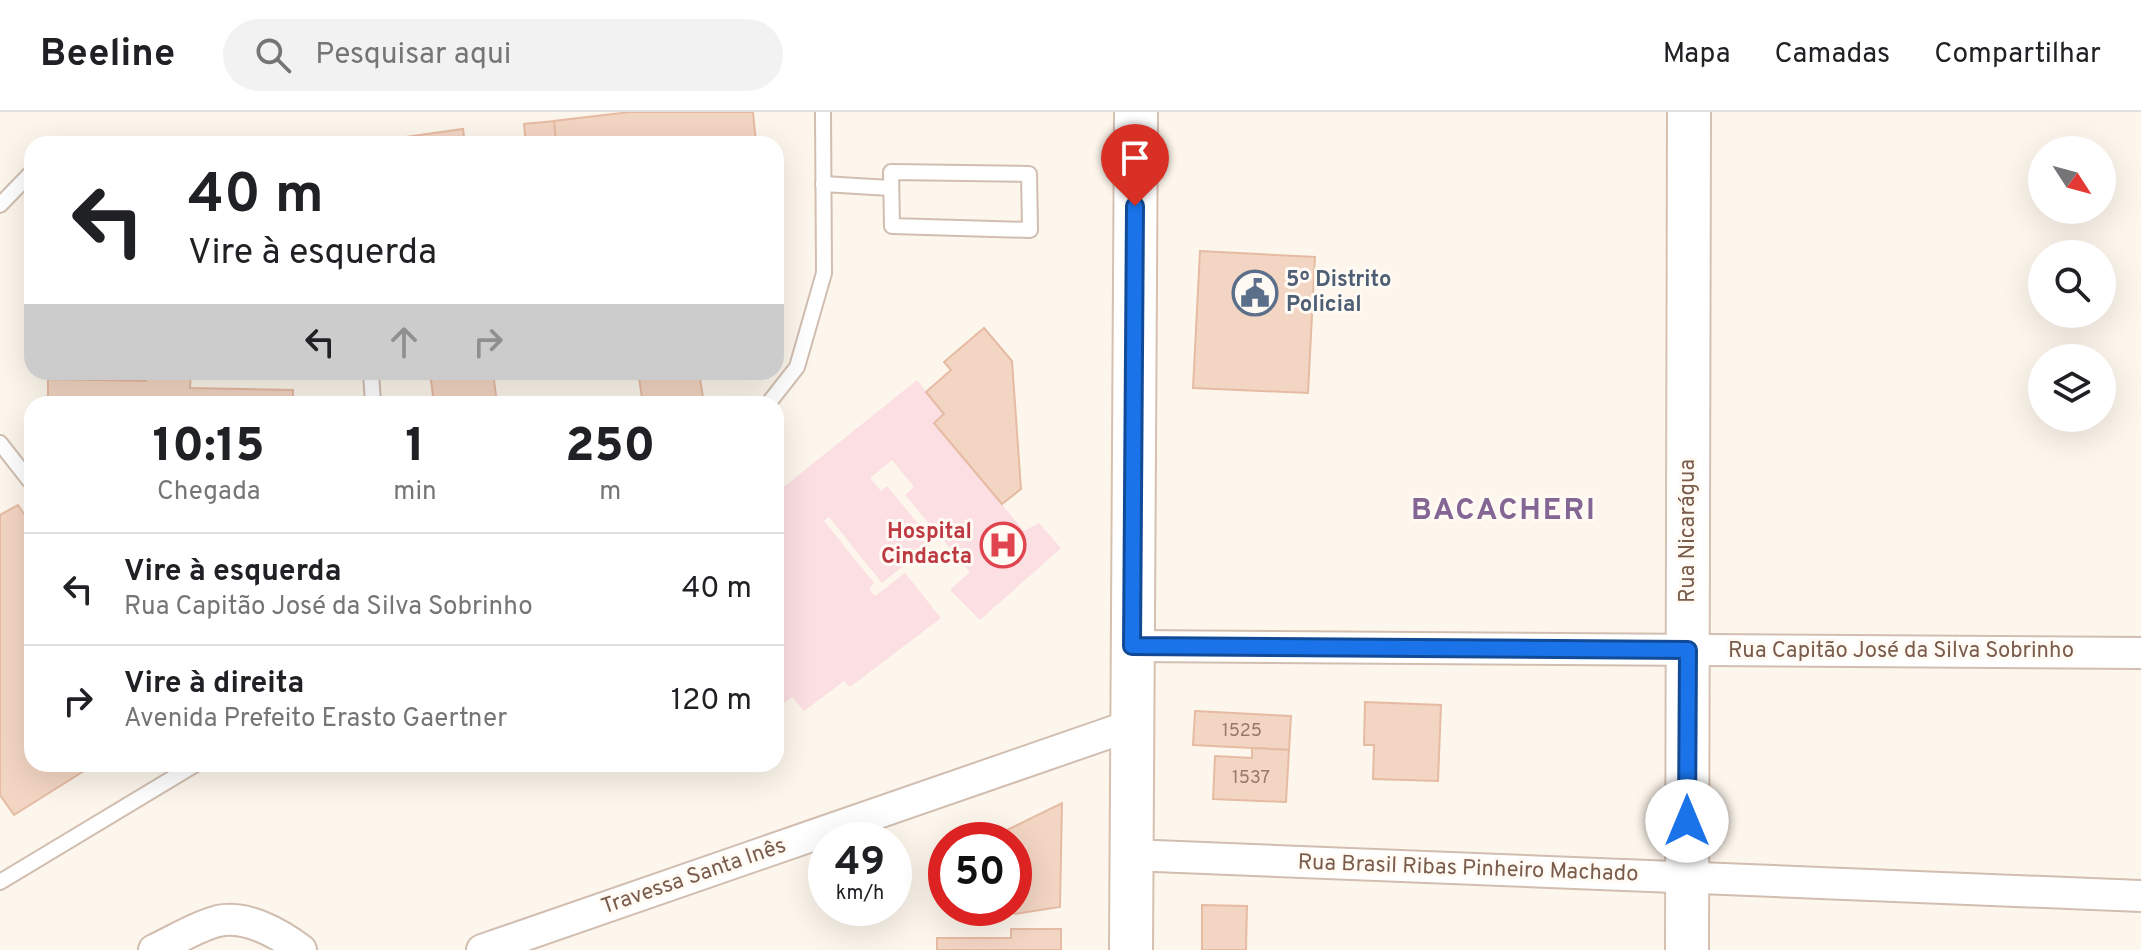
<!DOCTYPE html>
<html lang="pt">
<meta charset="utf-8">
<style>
body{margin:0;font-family:Overpass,sans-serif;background:#f2f2f2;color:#202124;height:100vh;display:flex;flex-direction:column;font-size:30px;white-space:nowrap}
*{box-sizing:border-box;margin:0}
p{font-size:26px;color:#757577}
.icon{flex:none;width:44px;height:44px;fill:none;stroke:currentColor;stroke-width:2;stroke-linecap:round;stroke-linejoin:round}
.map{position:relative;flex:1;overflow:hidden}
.drawer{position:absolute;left:24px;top:284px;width:760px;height:376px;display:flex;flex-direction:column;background:#fff;border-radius:24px;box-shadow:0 8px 32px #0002}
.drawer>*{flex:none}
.guide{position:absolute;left:24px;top:24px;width:760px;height:244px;border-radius:24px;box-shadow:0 8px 32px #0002;background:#fff;color:#202124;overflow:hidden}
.needle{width:52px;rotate:126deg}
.controls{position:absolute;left:2028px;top:24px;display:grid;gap:16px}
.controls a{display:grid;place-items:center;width:88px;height:88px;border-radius:50%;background:#fff;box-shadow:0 8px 32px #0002;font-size:40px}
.speed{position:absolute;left:808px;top:710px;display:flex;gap:16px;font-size:40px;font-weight:700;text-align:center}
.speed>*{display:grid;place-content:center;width:104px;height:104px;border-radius:50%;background:#fff;box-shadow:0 8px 32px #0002;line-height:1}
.speed small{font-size:20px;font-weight:400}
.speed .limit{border:12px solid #d22;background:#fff;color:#111}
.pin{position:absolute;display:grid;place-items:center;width:68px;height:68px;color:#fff;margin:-82px -34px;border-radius:50% 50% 50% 0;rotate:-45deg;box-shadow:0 0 8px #0007}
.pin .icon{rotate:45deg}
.me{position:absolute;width:88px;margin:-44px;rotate:0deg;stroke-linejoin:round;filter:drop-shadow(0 0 6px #0008)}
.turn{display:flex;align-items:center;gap:28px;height:168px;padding:0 32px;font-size:36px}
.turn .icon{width:104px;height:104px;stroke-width:2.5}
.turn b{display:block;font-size:56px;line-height:68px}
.lanes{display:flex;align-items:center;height:76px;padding:0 32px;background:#0003;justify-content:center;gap:40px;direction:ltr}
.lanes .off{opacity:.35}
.eta{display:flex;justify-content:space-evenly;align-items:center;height:136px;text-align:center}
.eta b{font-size:48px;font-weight:800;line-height:56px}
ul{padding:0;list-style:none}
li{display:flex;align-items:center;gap:24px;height:112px;padding:0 32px;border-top:2px solid #e0e0e0}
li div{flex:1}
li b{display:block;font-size:30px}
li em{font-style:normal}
header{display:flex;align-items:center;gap:48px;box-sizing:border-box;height:112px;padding:0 40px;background:#fff;border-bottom:2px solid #e0e0e0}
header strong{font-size:38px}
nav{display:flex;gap:44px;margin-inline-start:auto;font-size:28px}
.search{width:560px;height:72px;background:#f2f2f2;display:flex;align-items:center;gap:20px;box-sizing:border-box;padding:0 28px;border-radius:44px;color:#757577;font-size:30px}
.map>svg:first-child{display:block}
.medical{fill:#fbdfe3}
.building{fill:#f3d5c3;stroke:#e6bba3;stroke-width:2}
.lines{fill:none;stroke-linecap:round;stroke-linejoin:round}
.service-casing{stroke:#d1beb0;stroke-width:18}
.minor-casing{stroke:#d1beb0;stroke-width:34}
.secondary-casing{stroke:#d6c0b0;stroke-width:46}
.service{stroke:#fff;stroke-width:14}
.minor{stroke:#fff;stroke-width:30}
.secondary{stroke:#fff;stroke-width:42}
.route-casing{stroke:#114b97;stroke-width:20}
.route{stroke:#1a73e8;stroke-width:14}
.labels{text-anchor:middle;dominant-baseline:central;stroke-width:6;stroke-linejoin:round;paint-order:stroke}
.number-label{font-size:18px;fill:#987a6a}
.service-label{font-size:22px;font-weight:bold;fill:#4e5e75;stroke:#fffaf3;text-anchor:start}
.street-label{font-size:22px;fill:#7a5c4d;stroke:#fffaf3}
.health-label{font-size:22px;font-weight:bold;fill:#be3a42;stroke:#fffaf3;text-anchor:end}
.district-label{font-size:30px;font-weight:bold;letter-spacing:2px;fill:#846695;stroke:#fffaf3}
</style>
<header>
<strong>Beeline</strong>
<div class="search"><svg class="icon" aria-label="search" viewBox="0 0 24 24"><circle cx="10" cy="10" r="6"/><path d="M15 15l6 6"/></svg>Pesquisar aqui</div>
<nav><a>Mapa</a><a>Camadas</a><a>Compartilhar</a></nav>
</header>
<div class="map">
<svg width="2141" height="838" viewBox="0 0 2141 838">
<rect width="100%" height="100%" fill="#fdf6ec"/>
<!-- medical -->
<path class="medical" d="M917,268l27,34 -10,9 90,108 15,-8 22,25 -81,72 -30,-30 20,-18 -65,-77 9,-8 -22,-27 -22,18 11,13 6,-5 46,56 -51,41 -53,-66 -5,4 50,62 -5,6 6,7 30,-23 36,45 -91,69 -6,-6 -40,30 -12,-14 -16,13v-224l4,4z"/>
<!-- building -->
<g class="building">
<path d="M630,0h123l3,32h-200l-2,-23z"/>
<path d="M554,9l2,23h-30l-2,-20z"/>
<path d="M463,17l2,15h-66l-1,-6z"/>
<path d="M1200,139l115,6 -7,136 -115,-5z"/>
<path d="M984,216l28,33 9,128 -19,15 -68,-81 10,-9 -18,-22 25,-22 -7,-8z"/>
<path d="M146,260h45l-1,16 103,2v14h-245v-25l98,2z"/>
<path d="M430,260h63l4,32h-63z"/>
<path d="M638,260h61l5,32h-61z"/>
<path d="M18,393l14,21v238h63l-81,51 -14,-20v-280z"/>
<path d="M1365,590l76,3 -3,76 -65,-2 1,-34h-10z"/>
<path d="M1195,599l96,5 -2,34 -96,-5z"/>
<path d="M1252,636l37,2 -3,52 -73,-3 2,-43 37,2z"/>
<path d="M1062,691l-2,104 -45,7 -3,-6 2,-68h-27z"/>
<path d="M1202,793l45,1 -1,44h-44z"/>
<path d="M1011,817h50v21h-124v-12h74z"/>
</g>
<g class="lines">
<!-- service casing -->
<g class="service-casing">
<g id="service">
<path d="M891,60l138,2 1,56 -138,-4z"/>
<path d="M823,72l67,4"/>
<path d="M0,93l32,-33"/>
<path d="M371,260l2,32"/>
<path d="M768,292l29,-37 27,-94 -1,-161"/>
<path d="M0,331l29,37h3"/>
<path d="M0,770l196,-118"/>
</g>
</g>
<!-- minor casing -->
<g class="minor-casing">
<g id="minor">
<path d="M1132,534l1009,7"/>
<path d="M1131,743l1010,41"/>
<path d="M154,838c20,-9 43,-24 64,-29 29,-6 62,13 83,29"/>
<path d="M482,838l650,-225"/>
</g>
</g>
<!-- secondary casing -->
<g class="secondary-casing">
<g id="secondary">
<path d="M1131,838l5,-838"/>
<path d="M1687,838l2,-838"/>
</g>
</g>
<!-- service -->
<use href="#service" class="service"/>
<!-- minor -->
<use href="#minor" class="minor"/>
<!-- secondary -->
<use href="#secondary" class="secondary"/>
</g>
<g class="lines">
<!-- route casing -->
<g class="route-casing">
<path id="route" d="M1135,94l-3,440 556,4 -1,171"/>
</g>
<!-- route -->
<use href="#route" class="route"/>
</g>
<!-- icons -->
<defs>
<g id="civic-ring" transform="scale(2.3)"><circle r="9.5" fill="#fffaf3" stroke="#5c6f8a" stroke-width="1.5"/><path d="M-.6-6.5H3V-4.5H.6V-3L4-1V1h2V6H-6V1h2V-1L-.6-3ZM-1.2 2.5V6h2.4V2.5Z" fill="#5c6f8a"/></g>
<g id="hospital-ring" transform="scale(2.3)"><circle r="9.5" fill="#fffaf3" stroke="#e0444e" stroke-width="1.5"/><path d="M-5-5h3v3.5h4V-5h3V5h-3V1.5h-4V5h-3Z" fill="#e0444e"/></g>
</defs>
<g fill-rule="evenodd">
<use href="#civic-ring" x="1255" y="181"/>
<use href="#hospital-ring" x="1003" y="433"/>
</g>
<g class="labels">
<!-- number labels -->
<g class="number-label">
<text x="1242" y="619">1525</text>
<text x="1251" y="666">1537</text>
</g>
<!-- service labels -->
<g class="service-label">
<text x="1286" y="168">5º Distrito<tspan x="1286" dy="25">Policial</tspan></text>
</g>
<!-- street labels -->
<g class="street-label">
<text transform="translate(1688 419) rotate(-90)">Rua Nicarágua</text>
<text x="1901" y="539">Rua Capitão José da Silva Sobrinho</text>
<text transform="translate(1468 757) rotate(2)">Rua Brasil Ribas Pinheiro Machado</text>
<text transform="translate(694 765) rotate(-19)">Travessa Santa Inês</text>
</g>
<!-- health labels -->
<g class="health-label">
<text x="972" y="420">Hospital<tspan x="972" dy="25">Cindacta</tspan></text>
</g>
<!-- district labels -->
<g class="district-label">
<text x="1504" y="399">BACACHERI</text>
</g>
</g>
</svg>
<div class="controls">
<a><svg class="needle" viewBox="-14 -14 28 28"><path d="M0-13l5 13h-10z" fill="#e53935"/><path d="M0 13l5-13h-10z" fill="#757577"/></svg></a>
<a><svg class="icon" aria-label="search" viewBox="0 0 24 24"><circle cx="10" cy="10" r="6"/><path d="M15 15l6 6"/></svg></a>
<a><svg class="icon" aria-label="layers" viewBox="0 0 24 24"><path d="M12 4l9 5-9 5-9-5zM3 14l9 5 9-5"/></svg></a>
</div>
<div class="speed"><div>49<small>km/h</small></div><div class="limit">50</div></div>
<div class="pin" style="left:1135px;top:94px;background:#d93025"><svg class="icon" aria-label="arrive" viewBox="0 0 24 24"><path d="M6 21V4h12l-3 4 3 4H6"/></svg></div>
<svg class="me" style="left:1687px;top:709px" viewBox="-20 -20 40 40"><circle r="19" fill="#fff"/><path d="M0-13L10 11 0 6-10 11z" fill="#1a73e8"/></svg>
<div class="guide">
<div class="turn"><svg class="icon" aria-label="left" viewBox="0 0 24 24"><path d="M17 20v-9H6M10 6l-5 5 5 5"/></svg><div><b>40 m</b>Vire à esquerda</div></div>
<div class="lanes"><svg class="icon" aria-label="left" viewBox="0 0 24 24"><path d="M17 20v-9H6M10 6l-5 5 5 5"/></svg><svg class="icon off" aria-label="ahead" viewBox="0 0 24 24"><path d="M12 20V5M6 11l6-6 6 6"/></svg><svg class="icon off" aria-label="right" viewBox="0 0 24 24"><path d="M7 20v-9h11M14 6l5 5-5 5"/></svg></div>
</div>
<section class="drawer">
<div class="eta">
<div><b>10:15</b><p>Chegada</p></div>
<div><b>1</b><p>min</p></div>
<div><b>250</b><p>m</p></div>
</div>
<ul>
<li><svg class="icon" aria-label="left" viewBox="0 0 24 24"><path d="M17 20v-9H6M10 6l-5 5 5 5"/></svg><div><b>Vire à esquerda</b><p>Rua Capitão José da Silva Sobrinho</p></div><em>40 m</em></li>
<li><svg class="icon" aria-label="right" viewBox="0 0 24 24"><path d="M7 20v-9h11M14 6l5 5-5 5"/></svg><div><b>Vire à direita</b><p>Avenida Prefeito Erasto Gaertner</p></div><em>120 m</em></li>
</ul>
</section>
</div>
